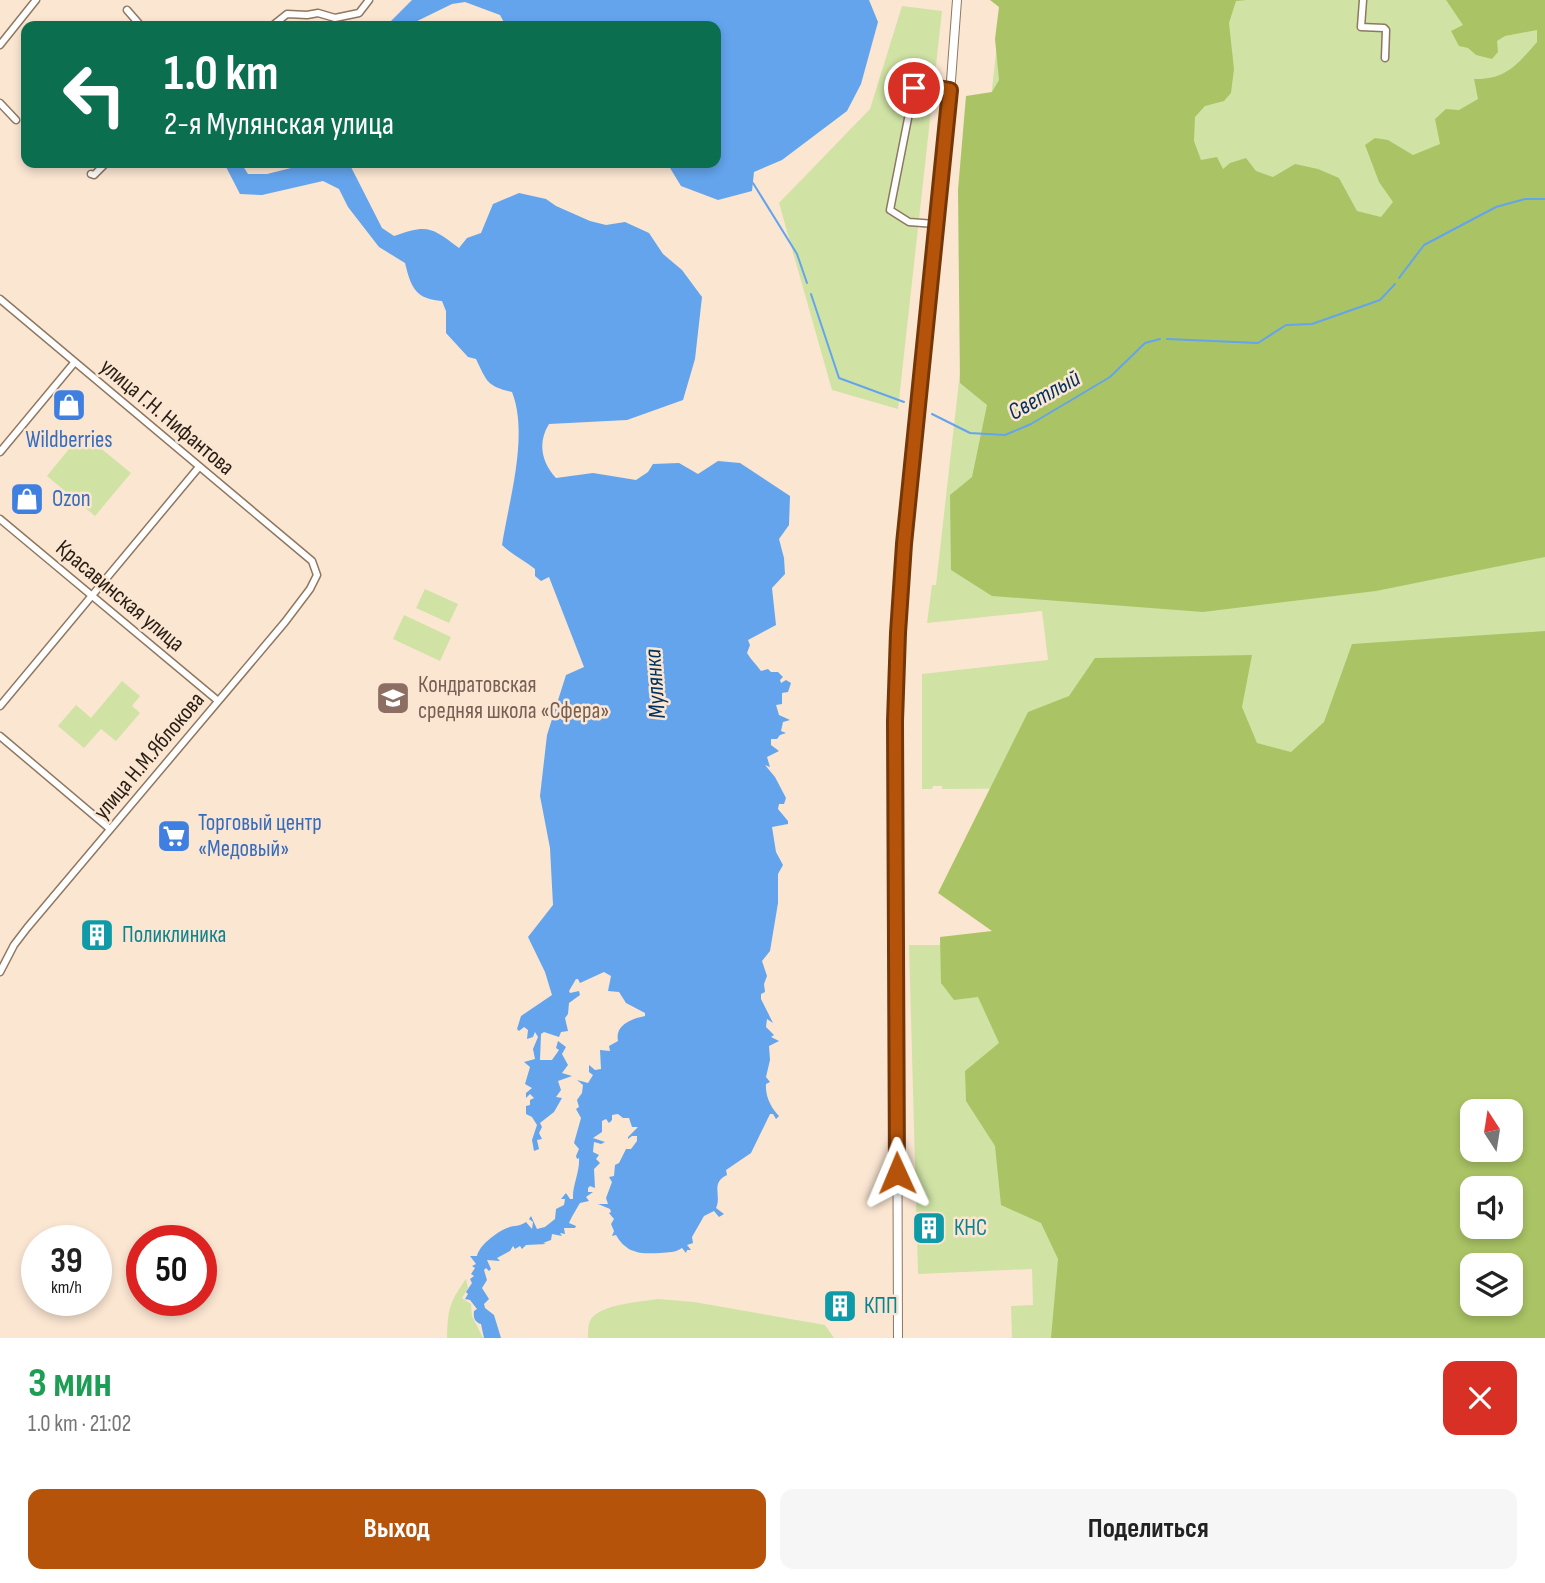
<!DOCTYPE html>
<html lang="ru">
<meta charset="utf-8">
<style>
body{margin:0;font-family:"Sofia Sans Condensed",sans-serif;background:#f6f6f6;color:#222;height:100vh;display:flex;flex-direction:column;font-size:26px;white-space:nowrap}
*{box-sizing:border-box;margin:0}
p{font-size:23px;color:#767676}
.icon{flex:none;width:38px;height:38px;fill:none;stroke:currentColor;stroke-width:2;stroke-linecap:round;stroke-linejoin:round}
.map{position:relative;height:1338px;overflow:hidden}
.drawer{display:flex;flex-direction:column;background:#fff;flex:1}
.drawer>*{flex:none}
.top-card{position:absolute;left:21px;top:21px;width:700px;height:147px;border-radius:14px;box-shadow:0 4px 10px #0003;background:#0b6e4f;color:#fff;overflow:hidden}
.needle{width:46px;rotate:348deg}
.controls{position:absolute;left:1460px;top:1099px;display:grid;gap:14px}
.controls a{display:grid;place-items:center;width:63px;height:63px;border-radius:14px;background:#fff;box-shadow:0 4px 10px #0003;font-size:35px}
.speed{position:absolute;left:21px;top:1225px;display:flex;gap:14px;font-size:35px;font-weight:700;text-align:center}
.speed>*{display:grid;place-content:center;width:91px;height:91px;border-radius:50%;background:#fff;box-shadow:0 4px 10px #0003;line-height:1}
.speed small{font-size:18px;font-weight:400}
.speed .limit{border:10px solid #d22;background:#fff;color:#111}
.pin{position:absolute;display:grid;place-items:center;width:60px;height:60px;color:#fff;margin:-30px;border:4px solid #fff;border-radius:50%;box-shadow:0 2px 7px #0007}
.me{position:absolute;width:77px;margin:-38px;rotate:359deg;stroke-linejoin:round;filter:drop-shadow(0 0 5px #0008)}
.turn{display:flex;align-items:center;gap:24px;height:147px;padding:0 28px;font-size:32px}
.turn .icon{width:91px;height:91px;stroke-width:2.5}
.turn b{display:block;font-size:49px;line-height:60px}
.round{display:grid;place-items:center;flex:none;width:74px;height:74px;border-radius:14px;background:#f6f6f6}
.overview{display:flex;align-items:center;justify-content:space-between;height:119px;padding:0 28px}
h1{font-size:42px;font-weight:700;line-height:52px;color:#1e9e55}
.primary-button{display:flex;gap:14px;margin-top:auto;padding:14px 28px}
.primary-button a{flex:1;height:80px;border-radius:14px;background:#b45309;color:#fff;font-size:28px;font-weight:700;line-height:80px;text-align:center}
.primary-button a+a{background:#f6f6f6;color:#222}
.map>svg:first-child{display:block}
.green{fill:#d0e3a5;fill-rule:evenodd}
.forest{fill:#aac465;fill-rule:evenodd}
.water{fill:#63a4ec}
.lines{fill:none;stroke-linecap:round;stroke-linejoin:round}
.stream{stroke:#63a4ec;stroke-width:2}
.street-casing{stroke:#8f7760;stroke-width:9}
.secondary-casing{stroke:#8f7760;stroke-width:10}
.street{stroke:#fff;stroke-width:6}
.secondary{stroke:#fff;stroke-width:8}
.route-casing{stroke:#753606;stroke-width:18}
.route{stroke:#b45309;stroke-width:12}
.labels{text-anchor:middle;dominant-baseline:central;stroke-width:5;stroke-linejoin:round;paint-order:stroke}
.street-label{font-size:23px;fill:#281e15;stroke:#fbe6d2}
.shop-label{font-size:23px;fill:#366cbe;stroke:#fbe6d2;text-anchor:start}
.education-label{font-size:23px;fill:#785e54;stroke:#fbe6d2;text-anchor:start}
.culture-label{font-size:23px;fill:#0d838f;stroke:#fbe6d2;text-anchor:start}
.water-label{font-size:24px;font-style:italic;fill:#01315e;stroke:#fbe6d2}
</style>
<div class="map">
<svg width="1545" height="1338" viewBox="0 0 1545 1338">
<rect width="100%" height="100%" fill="#fbe6d2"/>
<!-- green -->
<g class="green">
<path d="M1002,0h543v1338h-533l-1,-32 22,-1 -1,-36 -114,5 -9,-329h96l59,-157 -122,1v-3h-9l-1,3h-10v-115l126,-14 -6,-49 -115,12 5,-38h4zM1472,1111h38v39h-38zM1472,1188h38v39h-38zM1472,1265h38v39h-38z"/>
<path d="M902,6l40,5 -44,398 -66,-19 -53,-187 91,-94z"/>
<path d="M82,433l49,40 -36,43 -48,-40z"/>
<path d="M425,589l33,15 -9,19 -33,-15z"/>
<path d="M404,615l47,22 -11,24 -47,-22z"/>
<path d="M122,681l18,15 -8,10 8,7 -24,28 -15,-12 -17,19 -26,-22 18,-21 15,13z"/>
<path d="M466,1279l2,9 -6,10 9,6 1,12 11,22h-36c1,-29 2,-35 19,-59z"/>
<path d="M658,1299l36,3 131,23 9,13h-246c0,-5 0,-13 2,-17 8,-17 51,-19 68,-22z"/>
</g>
<!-- forest -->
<g class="forest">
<path d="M990,0h257l-11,1 -7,22 5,46 -3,24 -7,8 -19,5 -10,11 -1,24 7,19 16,-3 6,12 7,-6 16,-5 10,13 17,6 22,-13 23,5 21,9 18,33 24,6 12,-15 -14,-20 -14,-37 10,-7 13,2 25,15 27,-11 -5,-25 11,-10 13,1 19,-11 -4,-20c31,1 43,-14 63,-37v-12l-32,6 -8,5 1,11 -6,7 -16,-4 -8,-7 -9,-2 -8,-15 12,-6 -17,-25h99v557l-169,34 -173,21 -211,-16 -41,-26 -1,-75 22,-18 15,-72 -27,-22 -2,-193 8,-94 26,-4 7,-12 -4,-41 4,-32z"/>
<path d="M1545,631v707h-494l7,-79 -17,-36 -40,-18 -6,-59 -29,-45 -1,-30 34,-28 -21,-46 -24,3 -13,-17 -1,-46 52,-6 -54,-38 90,-181 41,-16 26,-38 157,-3 -10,52 15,36 34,9 33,-30 28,-78zM1472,1111h38v39h-38zM1472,1188h38v39h-38zM1472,1265h38v39h-38z"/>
</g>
<!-- water -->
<g class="water">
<path d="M412,0h457l9,22 -17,62 -14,27 -65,49 -28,12 -2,19 -34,9 -37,-14 -14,-23h49v-137h-210l-6,-11 -35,-13 -13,2 -45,22h-21z"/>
<path d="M224,163h17l7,11h19l44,-11h21l19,4 31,61 12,8c34,-12 37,-9 65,12l8,-10 14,-5 12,-29 26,-11 27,6 10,7 34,15 16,4 19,-3 24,11 14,21 19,16 20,27 -7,62 -12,41 -56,20 -78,4c-12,19 -7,39 7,54l37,-5 43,7 12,-8 5,-8 26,-1 19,11 20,-13 22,2 50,33 -1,29 -10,14 5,19 1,16 -13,14 4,37 -28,15 2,5 -3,8c4,7 9,11 14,18l7,-2 3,3h7l5,5 -3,3 1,3 5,-3 5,3 -3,9 -6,1v11l-6,1 3,10 11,5 -7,2 -2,9 5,2 -6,2 -3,4h-6v6l8,6 -12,6 3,10 -5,-2 10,12 11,21 -2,6h-5l-1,5 10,12v3l-16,3 4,25 7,13 -5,9v29l-8,48 -8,10 5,15 -3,8 1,8 -4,2v5l12,24 -6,-4 -1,8 8,8 -3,2 8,4 -10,5 1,14 -4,17 4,5 -4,2c-1,13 6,25 13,32l-3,3 -3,-5h-3l-19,39 -25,17 1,5c-17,8 -5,20 -11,33l8,6 -5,3 -5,-6 -10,5 -12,21 1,6 -6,2 4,5h-4l-1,3 -4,-5c-7,5 -13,4 -22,5 -19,1 -33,1 -44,-18l-4,1 2,-5 -3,-7 3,-5 -5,-6 2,-1 -1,-3 -12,-5h10l-2,-6 6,-16 -3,-5 5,-1 1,-11 4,-2 7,-14h5l6,-8v-5h-5l-4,3v-2l10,-10h-6l-3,-9h-6l-5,-4 -6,1v5l-3,3 -3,-4 -4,2v11l-9,6 12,4 -4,2 -7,-2 -1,10 6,3 -3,4 4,4 -6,6 1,19 -5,-2 -2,2v4h5l-7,5 3,4 -9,2c-3,5 -9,15 -11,20l7,3 -1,2h-11l1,6 -5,-1 2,3 -10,-2 -1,6 -8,3 3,1 -20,1 -4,4 -2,-3 -5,3 -2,-3 -3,5 -13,7 3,3 -13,-1 4,9 -2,2 -3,-3 -2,2 3,10 -5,8 7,11 -5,5 1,4 9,7 7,23h-17l-3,-14c-6,-2 -8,-6 -7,-13l3,-2 -7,-9 -5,-1 3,-5 -2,-2 6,-9 -2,-4 4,-3 -3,-2 4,-6 -3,-2 4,-2 -6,-8h7c2,-10 18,-23 30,-28 7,-3 12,-1 19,-6l6,7 1,-7 -4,-3 2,-3 6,13 8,-2 10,-8 1,-10 8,-4 1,-6h-4l5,-6 4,6h3c-1,-13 7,-27 6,-41l-2,1 -1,-3 3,-7 -5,-6 7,-25 -5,-9 3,-2 -2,-7 5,-7 1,-8 -6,-5 11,3 5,-8 -4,-3v-7l6,5 6,-1 -1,-19 10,1 -1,-5 9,-5c-3,-16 13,-22 27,-25v-3l-19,-10 -7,-11 -11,-1 3,-15 -7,-4 -24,11 -2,-4h-2l-7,12 1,2 9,-2 1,4 -11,8 -1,11 -3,4 3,13 -7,1 -2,5 -15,-5 -3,2 -1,26h12l7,-10 -3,-2 2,-7 8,6 -4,7 6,11 -6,8 10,3 -14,5 3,9 -5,7 6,1 -8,14 -14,11 2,4 -3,6 3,6 -5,1 2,9 -5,2 -2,-11 5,-15 -5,-8 -6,-3v-8l4,-1v-5l4,-2 -4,-4 -4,4v-5l6,-5 -7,-4 5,-17 -6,-5 11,-3 -2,-10 5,-12 -3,-5 -2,5 -6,2 1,-9 -4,-3 -5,4 -2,-2 4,-13 31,-21 -7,-23 -17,-35 25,-32 -3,-57 -10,-52 7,-61 19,-60 18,-8 -35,-90 -8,4 -6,-5v-7c-11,-9 -23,-14 -33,-24 7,-45 27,-110 10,-153 -25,-6 -25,-10 -36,-33l-8,-2 -22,-24v-22l-4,-10c-27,-2 -31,-14 -37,-38l-26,-16 -31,-40 -9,-18 -16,-8 -61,14 -22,-1z"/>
</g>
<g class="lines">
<!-- stream -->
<g class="stream">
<path d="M753,183l44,71 10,29"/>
<path d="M1399,278l25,-33 72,-38 29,-8h20"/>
<path d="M811,294l28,84 65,24"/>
<path d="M1167,339l91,4 28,-18 26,-1 68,-24 15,-16"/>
<path d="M932,414l38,19 35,2 26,-11 79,-47 35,-34 15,-4"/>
</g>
<!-- street casing -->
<g class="street-casing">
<g id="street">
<path d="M1363,0l-2,27 23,1 2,2 -1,28"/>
<path d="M127,10l14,16"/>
<path d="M272,26l15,-12 20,1 11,-2 17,5 24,-5 10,-13"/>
<path d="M0,45l36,-45"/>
<path d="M0,103l16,17"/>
<path d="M91,174l3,1 12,-12"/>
<path d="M935,224l-26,-2 -19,-12 24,-122 7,-3 29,5"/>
<path d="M0,299l312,262 5,14 -7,14 -25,33 -258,306 -13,17 -14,27"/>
<path d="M0,452l74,-89"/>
<path d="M0,519l217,181"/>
<path d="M0,706l199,-239"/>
<path d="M0,736l110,93"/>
</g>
</g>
<!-- secondary casing -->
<g class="secondary-casing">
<path id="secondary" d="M898,1338l-2,-653 8,-141 31,-320 13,-103 9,-121"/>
</g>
<!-- street -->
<use href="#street" class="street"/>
<!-- secondary -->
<use href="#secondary" class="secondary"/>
</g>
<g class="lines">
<!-- route casing -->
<g class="route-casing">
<path id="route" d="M897,1173l-2,-452 3,-88 6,-89 46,-454 -29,-5 -7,3"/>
</g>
<!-- route -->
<use href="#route" class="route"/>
</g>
<!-- icons -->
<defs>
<g id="shop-square" transform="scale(1.75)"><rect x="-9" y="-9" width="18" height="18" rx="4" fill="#3f7fe0" stroke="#fbe6d2"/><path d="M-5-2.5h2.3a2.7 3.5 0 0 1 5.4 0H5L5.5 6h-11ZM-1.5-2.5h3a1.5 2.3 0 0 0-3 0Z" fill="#fff"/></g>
<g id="school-square" transform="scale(1.75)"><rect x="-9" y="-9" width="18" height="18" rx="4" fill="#8d6e63" stroke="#fbe6d2"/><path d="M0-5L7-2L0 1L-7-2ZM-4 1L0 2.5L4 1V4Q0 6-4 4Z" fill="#fff"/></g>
<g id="supermarket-square" transform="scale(1.75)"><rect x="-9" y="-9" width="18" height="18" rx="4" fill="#3f7fe0" stroke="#fbe6d2"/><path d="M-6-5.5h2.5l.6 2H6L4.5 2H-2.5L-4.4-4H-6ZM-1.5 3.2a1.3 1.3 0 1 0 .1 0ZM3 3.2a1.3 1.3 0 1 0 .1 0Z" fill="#fff"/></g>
<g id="building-square" transform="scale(1.75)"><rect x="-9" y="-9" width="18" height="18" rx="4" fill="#0f9aa8" stroke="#fbe6d2"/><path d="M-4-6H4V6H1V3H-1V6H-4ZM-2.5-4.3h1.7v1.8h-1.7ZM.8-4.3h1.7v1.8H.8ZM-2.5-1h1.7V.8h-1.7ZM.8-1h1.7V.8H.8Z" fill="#fff"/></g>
</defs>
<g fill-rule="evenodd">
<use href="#shop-square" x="69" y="405"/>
<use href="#shop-square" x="27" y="499"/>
<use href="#school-square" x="393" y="698"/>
<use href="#supermarket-square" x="174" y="836"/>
<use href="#building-square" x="97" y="935"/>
<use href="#building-square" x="929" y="1228"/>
<use href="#building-square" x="840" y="1306"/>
</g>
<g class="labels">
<!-- street labels -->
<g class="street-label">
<text transform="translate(167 417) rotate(40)">улица Г.Н. Нифантова</text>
<text transform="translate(120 596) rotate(40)">Красавинская улица</text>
<text transform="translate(149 756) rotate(-50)">улица Н.М.Яблокова</text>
</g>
<!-- shop labels -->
<g class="shop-label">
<text x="69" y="440" text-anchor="middle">Wildberries</text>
<text x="52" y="499">Ozon</text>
<text x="198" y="823">Торговый центр<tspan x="198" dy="26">«Медовый»</tspan></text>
</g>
<!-- education labels -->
<g class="education-label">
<text x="418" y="685">Кондратовская<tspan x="418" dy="26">средняя школа «Сфера»</tspan></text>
</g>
<!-- culture labels -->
<g class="culture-label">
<text x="122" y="935">Поликлиника</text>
<text x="954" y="1228">КНС</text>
<text x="864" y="1306">КПП</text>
</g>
<!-- water labels -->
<g class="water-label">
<text transform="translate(1044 395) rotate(-29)">Светлый</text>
<text transform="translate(655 684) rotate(-94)">Мулянка</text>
</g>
</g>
</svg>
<div class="controls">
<a><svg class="needle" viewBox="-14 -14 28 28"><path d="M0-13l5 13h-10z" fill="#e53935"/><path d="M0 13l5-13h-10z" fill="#767676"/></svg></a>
<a><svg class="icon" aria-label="sound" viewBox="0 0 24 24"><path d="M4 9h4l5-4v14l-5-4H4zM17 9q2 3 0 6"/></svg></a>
<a><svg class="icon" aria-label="layers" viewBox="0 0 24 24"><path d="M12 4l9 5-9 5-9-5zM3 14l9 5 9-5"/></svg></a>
</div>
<div class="speed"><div>39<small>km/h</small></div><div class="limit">50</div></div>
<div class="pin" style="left:914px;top:88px;background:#d93025"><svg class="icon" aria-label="arrive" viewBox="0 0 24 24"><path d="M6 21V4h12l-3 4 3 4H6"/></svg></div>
<svg class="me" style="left:897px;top:1173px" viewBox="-20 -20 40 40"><path d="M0-17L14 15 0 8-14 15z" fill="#b45309" stroke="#fff" stroke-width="4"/></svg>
<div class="top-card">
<div class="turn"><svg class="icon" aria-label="left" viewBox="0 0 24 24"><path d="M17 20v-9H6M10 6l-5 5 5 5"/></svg><div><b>1.0 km</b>2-я Мулянская улица</div></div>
</div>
</div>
<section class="drawer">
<div class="overview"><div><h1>3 мин</h1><p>1.0 km · 21:02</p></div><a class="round" style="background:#d93025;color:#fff"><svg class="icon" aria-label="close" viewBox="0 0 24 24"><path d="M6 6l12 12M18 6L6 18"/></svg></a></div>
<div class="primary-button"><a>Выход</a><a>Поделиться</a></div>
</section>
